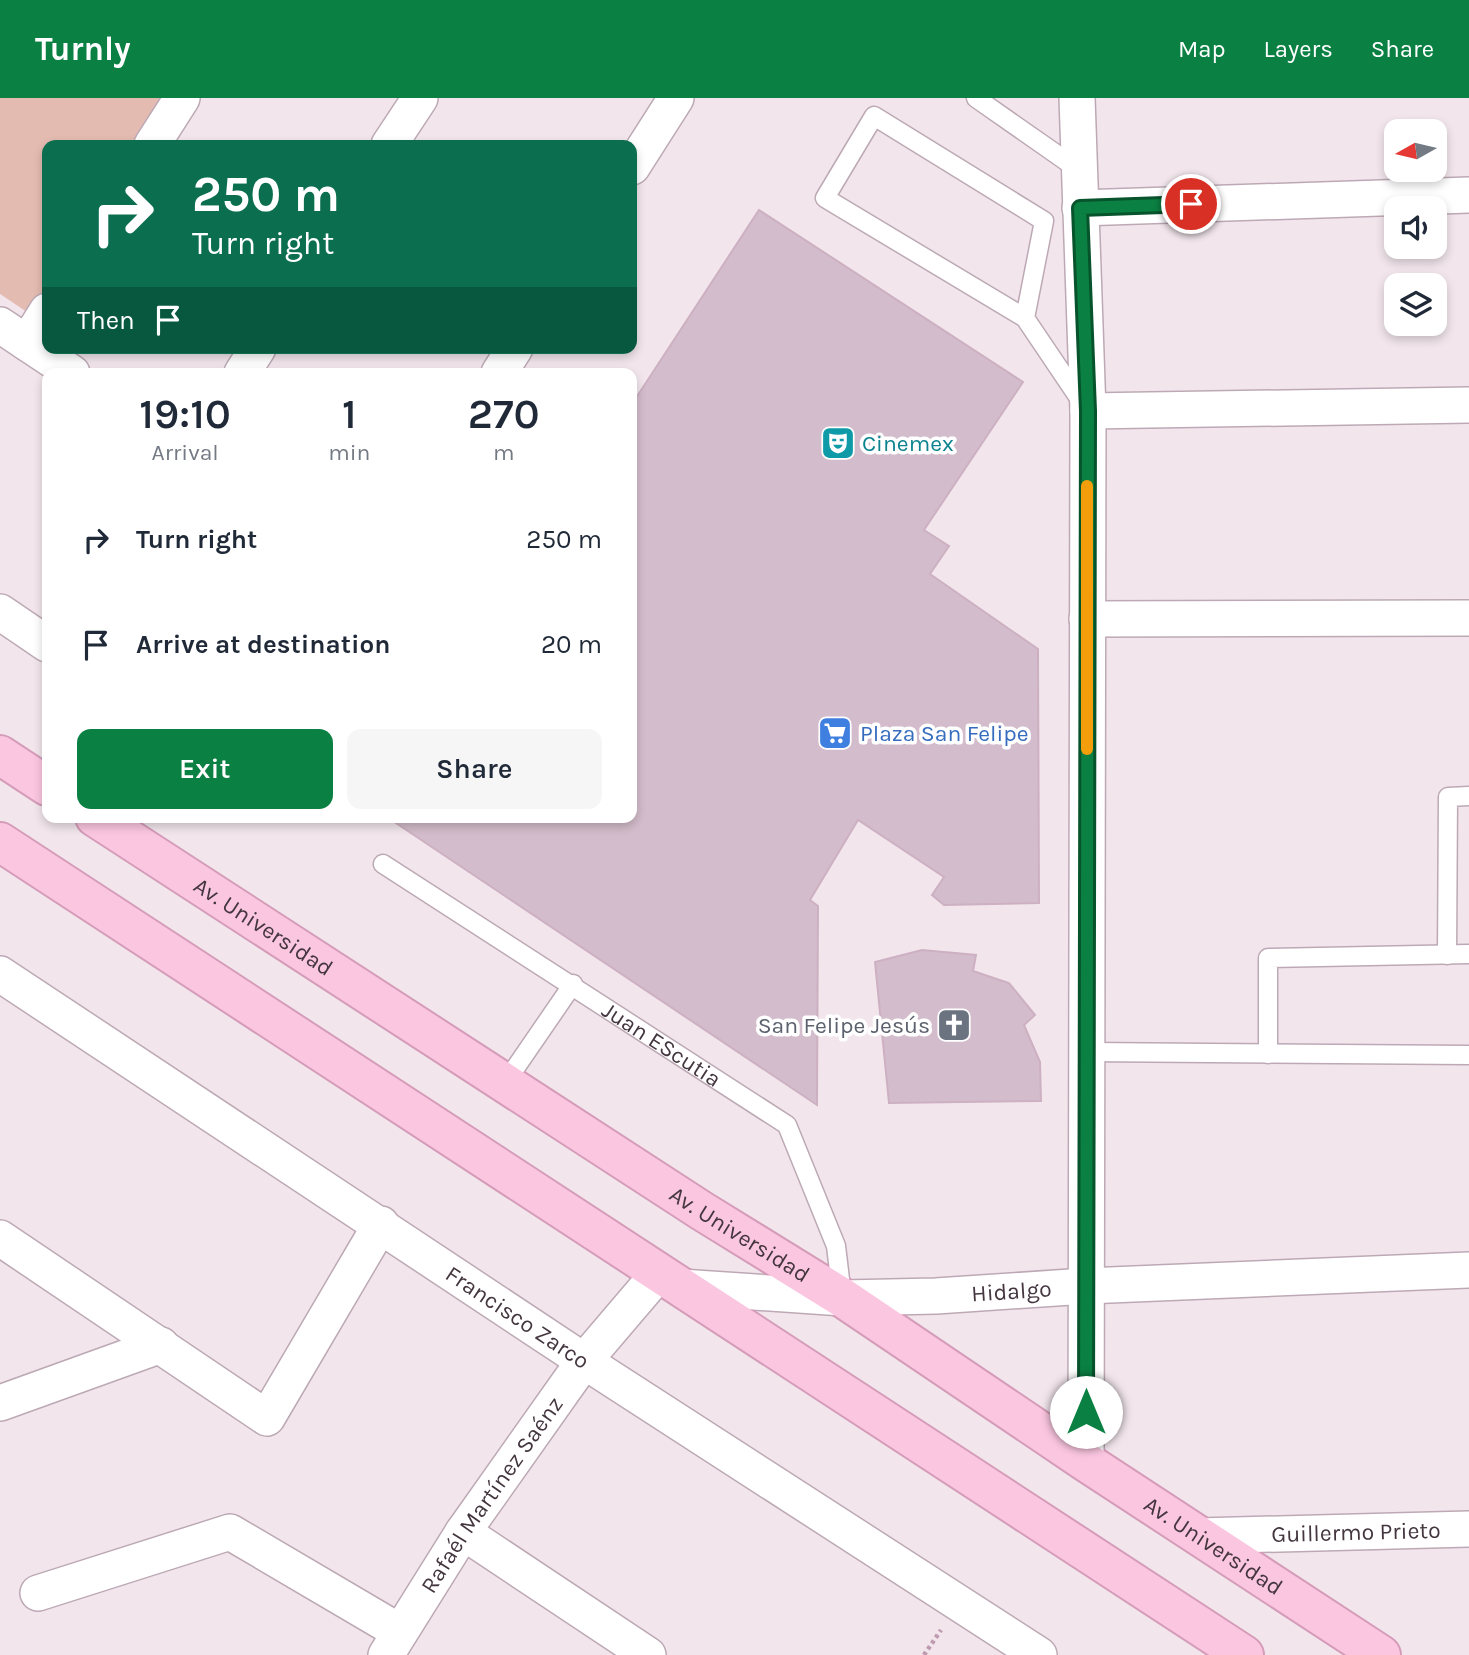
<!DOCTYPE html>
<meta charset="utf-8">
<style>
body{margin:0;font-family:Karla,sans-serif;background:#f6f6f7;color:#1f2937;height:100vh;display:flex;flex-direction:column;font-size:26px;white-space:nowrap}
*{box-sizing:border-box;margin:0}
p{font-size:23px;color:#747a83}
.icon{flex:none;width:38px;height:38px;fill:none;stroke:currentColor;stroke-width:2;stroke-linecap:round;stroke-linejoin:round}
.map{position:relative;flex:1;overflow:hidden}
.panel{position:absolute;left:42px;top:270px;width:595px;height:455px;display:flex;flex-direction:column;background:#fff;border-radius:14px;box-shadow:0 4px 10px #0003}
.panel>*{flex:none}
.hud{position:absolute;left:42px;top:42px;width:595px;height:214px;border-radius:14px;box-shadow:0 4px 10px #0003;background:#0b6e4f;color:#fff;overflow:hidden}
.needle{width:46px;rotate:262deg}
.tools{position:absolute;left:1384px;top:21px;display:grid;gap:14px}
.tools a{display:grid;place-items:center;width:63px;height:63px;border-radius:14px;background:#fff;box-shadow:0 4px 10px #0003;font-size:35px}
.pin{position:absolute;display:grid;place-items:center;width:60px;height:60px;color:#fff;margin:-30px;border:4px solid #fff;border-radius:50%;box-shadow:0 2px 7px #0007}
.me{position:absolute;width:77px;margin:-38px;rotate:0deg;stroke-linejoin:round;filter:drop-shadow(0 0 5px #0008)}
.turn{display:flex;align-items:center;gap:24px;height:147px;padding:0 35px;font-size:32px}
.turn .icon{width:91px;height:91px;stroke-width:2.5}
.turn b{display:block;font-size:49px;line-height:60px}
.then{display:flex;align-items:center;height:66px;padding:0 35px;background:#0003;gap:14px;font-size:26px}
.eta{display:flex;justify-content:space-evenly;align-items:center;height:119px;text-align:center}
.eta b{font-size:42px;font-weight:600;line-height:49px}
.button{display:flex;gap:14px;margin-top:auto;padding:14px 35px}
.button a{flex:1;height:80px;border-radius:14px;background:#0b8043;color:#fff;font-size:28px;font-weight:600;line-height:80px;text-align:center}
.button a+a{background:#f6f6f7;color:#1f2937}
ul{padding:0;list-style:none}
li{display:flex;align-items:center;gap:21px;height:105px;padding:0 35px}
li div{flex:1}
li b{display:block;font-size:26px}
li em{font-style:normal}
header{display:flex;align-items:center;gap:42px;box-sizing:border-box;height:98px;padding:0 35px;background:#0b8043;color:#fff}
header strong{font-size:33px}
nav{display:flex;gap:38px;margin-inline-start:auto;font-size:24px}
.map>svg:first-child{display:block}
.green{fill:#e4bbb1}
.building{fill:#d3bccb;stroke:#cdb0c2;stroke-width:2}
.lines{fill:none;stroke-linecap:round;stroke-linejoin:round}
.lane-casing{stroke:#bda9b5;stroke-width:21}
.street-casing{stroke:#bda9b5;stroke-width:38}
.secondary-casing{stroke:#d59cb9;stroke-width:42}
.path{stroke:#be9bb0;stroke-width:4.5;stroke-dasharray:3.5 3.5;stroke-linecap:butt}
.lane{stroke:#fff;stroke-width:18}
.street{stroke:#fff;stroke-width:35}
.secondary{stroke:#fbc6e0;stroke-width:38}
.route-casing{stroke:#07532c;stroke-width:18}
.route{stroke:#0b8043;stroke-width:12}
.slow{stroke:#f59e0b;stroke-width:12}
.labels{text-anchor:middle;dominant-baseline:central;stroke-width:7;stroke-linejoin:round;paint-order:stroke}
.culture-label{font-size:23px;fill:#0d838f;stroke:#fff;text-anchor:start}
.shop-label{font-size:23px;fill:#366cbe;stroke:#fff;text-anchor:start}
.street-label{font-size:23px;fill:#44363f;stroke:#fff}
.worship-label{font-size:23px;fill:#5b616d;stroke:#fff;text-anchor:end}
</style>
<header>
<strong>Turnly</strong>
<nav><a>Map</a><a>Layers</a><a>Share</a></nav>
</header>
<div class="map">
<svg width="1469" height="1557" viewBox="0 0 1469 1557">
<rect width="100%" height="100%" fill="#f2e6ec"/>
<!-- green -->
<path class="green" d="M0,0h166l-29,47h-90v147l-14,24 -33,-22z"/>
<!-- building -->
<g class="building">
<path d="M759,112l264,172 -99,148 25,16 -19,28 108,75 1,254 -95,2 -12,-10 12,-18 -86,-57 -48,80 8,6 -1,199 -430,-288h245v-413z"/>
<path d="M922,852l54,5 -3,16 36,12 26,32 -11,10 16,37 1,39 -152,2 -14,-141z"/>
</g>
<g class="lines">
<!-- lane casing -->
<g class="lane-casing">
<g id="lane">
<path d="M976,0l103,72"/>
<path d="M1025,220l19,-97 -170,-105 -49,82 200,120 58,86"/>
<path id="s1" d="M383,766l404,261 49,121 6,50"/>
<path d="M1447,857l1,-158 21,-1"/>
<path d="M1086,954l383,3"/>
<path d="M1268,956v-96l201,-4"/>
<path d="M505,985l68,-99"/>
</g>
</g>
<!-- street casing -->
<g class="street-casing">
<g id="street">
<path d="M1077,0l11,313 -2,1051"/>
<path d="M152,47l30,-47"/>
<path d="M389,47l31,-47"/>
<path d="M632,69l44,-69"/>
<path d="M1080,110l389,-13"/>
<path d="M0,227l72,48"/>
<path d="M27,245l20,-32"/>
<path d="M242,275l16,-25"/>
<path d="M499,275l16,-25"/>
<path d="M1088,313l381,-6"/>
<path d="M0,514l47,32"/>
<path d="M1087,521l382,-1"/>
<path id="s2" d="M0,876l584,387 455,294"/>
<path d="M0,1140l267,180 114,-194"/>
<path id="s3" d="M681,1189l162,11 93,-2 150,-10 383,-16"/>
<path d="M0,1305l161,-58"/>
<path d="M463,1434l185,123"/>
<path id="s4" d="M1198,1438l271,-7"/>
<path d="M38,1495l192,-61 170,100"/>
<path id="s5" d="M386,1557l77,-123 121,-171 75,-88"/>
</g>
</g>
<!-- secondary casing -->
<g class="secondary-casing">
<g id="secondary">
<path d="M0,657l47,31"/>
<path id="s6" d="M95,719l607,394 141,87 243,164 295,193"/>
<path d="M0,744l1244,813"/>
</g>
</g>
<!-- path -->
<path class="path" d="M924,1557l17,-25"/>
<!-- lane -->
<use href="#lane" class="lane"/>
<!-- street -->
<use href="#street" class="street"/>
<!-- secondary -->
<use href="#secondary" class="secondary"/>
</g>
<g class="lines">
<!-- route casing -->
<g class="route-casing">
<path id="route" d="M1086,1314l2,-1001 -8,-203 111,-4"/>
</g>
<!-- route -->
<use href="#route" class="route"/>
<!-- slow -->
<path class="slow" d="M1087,651v-263"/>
</g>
<!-- icons -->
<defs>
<g id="theatre-square" transform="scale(1.75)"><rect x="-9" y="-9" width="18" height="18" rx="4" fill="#0f9aa8" stroke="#fff"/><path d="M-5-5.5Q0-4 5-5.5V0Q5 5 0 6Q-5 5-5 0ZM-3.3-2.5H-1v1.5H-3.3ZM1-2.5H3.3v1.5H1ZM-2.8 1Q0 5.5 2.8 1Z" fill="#fff"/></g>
<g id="supermarket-square" transform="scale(1.75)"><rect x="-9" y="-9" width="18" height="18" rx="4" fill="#3f7fe0" stroke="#fff"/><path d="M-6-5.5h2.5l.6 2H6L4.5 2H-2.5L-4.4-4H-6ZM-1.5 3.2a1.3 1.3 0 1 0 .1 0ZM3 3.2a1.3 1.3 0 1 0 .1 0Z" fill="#fff"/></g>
<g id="church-square" transform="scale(1.75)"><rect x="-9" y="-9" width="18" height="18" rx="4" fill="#6b7280" stroke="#fff"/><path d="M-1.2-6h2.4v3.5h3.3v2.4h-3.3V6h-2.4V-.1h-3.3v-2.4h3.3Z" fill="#fff"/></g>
</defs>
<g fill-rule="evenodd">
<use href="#theatre-square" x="838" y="345"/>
<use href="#supermarket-square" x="835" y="635"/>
<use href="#church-square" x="954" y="927"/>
</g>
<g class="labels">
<!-- culture labels -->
<g class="culture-label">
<text x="862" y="345">Cinemex</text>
</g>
<!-- shop labels -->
<g class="shop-label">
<text x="860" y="635">Plaza San Felipe</text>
</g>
<!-- street labels -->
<g class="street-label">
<text stroke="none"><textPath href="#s6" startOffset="201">Av. Universidad</textPath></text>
<text stroke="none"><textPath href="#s1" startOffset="332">Juan EScutia</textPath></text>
<text stroke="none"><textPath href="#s6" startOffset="768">Av. Universidad</textPath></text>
<text stroke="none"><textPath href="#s3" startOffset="331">Hidalgo</textPath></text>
<text stroke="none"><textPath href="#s2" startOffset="621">Francisco Zarco</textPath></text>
<text stroke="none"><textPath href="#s5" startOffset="192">Rafaél Martínez Saénz</textPath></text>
<text stroke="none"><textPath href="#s4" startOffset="158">Guillermo Prieto</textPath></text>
<text stroke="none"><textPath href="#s6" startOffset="1335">Av. Universidad</textPath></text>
</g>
<!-- worship labels -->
<g class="worship-label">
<text x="930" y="927">San Felipe Jesús</text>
</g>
</g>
</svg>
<div class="tools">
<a><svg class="needle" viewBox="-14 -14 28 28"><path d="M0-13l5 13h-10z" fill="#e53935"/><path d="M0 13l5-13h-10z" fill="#747a83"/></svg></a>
<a><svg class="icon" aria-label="sound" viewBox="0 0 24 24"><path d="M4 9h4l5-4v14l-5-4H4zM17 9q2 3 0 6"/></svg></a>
<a><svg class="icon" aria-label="layers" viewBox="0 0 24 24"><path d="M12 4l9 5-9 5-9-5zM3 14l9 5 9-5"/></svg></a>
</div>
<div class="pin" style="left:1191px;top:106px;background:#d93025"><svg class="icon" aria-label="arrive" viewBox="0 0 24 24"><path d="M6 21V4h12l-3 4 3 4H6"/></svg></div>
<svg class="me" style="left:1086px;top:1314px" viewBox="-20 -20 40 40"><circle r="19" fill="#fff"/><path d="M0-13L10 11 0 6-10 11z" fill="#0b8043"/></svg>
<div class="hud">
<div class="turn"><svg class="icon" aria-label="right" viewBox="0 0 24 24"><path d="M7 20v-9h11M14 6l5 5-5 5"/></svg><div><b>250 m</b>Turn right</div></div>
<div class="then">Then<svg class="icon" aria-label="arrive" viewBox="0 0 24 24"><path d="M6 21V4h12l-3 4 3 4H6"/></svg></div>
</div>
<section class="panel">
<div class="eta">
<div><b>19:10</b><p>Arrival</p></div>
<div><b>1</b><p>min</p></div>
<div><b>270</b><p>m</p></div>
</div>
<ul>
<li><svg class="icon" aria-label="right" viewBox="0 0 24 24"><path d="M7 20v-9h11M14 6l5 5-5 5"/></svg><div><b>Turn right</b></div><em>250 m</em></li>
<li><svg class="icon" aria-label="arrive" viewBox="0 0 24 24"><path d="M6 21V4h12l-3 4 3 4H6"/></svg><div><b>Arrive at destination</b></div><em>20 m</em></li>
</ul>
<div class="button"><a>Exit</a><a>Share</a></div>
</section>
</div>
